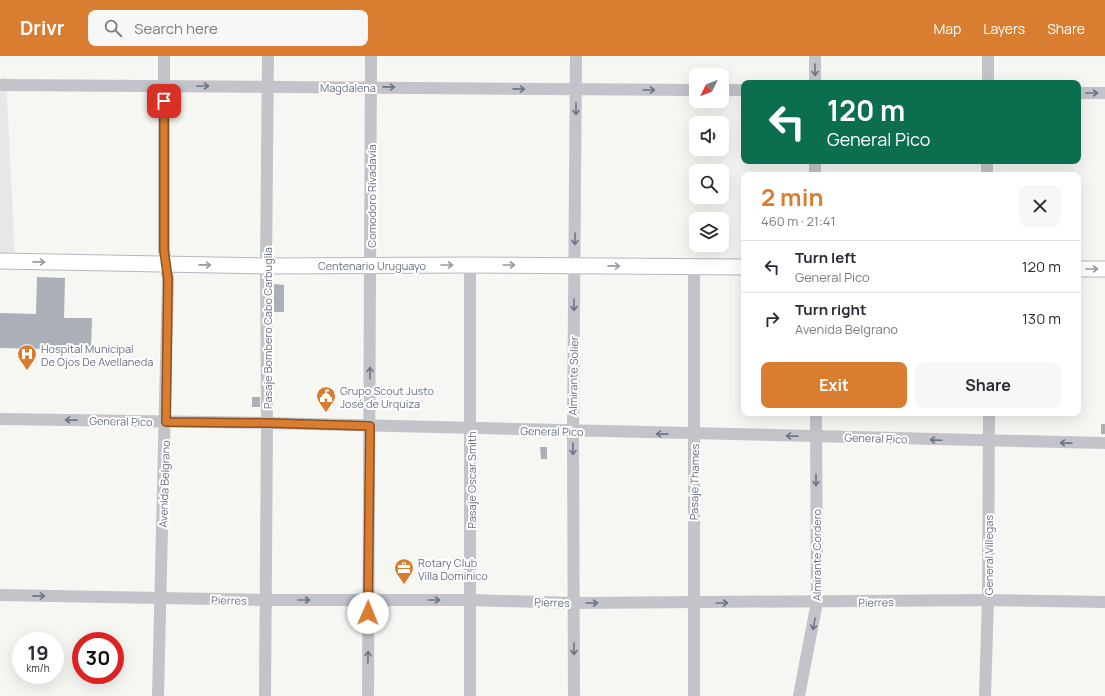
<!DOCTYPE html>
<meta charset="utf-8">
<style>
body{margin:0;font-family:Manrope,sans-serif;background:#f7f7f7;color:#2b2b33;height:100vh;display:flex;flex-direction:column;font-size:15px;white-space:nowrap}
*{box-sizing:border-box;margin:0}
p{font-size:13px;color:#7c7c81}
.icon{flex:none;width:22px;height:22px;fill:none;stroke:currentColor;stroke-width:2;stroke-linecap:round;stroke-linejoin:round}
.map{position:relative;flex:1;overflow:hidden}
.side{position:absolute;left:741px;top:116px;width:340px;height:244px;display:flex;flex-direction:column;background:#fff;border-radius:8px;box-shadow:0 4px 16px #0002}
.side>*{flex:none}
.banner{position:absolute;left:741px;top:24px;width:340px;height:84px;border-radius:8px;box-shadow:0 4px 16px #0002;background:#0b6e4f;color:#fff;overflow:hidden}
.needle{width:26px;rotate:227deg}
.tools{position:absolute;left:689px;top:12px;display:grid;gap:8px}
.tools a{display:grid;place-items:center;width:40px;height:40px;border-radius:8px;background:#fff;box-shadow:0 4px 16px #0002;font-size:20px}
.speed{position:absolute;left:12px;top:576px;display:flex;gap:8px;font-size:20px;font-weight:700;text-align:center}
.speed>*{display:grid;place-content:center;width:52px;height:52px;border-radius:50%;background:#fff;box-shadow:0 4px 16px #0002;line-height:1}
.speed small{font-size:10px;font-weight:400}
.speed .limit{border:6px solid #d22;background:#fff;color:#111}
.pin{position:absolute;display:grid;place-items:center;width:34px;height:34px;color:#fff;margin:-17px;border-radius:8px;box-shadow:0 2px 6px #0006}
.me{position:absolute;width:44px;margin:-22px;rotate:1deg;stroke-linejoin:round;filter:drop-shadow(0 0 3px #0008)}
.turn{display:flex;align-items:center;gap:14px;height:84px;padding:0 20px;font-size:18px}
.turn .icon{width:52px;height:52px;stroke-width:2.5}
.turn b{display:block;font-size:28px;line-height:34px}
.round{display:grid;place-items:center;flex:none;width:42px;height:42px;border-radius:8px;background:#f7f7f7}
.head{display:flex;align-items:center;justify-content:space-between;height:68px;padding:0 20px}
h1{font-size:24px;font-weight:700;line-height:30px;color:#d97d31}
.cta{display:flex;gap:8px;margin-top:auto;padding:8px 20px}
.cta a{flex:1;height:46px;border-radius:8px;background:#d97d31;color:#fff;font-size:16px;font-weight:700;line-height:46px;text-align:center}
.cta a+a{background:#f7f7f7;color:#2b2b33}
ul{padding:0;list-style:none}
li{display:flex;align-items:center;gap:12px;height:52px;padding:0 20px;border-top:1px solid #e1e1e2}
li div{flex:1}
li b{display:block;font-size:15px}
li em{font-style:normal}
header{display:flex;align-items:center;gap:24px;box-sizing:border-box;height:56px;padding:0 20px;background:#d97d31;color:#fff}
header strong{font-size:19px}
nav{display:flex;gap:22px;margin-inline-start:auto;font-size:14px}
.search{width:280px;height:36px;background:#f7f7f7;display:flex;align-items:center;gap:10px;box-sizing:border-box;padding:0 14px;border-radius:8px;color:#7c7c81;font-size:15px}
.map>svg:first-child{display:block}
.built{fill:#e7e7e7}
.building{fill:#abb0b8}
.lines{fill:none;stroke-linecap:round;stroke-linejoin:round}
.major-casing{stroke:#b5b8bd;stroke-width:17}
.minor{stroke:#c2c4c9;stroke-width:12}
.major{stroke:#fff;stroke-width:15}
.oneway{stroke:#6c7486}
.oneway2{stroke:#959ba8}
.route-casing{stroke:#8d5120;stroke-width:10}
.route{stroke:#d97d31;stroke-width:7}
.labels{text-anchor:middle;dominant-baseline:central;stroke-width:4;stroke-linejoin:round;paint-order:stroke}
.street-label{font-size:11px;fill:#677083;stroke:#fff}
.poi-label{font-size:11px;fill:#677083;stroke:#fff;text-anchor:start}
</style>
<header>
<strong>Drivr</strong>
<div class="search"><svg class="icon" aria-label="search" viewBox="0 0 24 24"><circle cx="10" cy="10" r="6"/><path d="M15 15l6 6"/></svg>Search here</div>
<nav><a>Map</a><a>Layers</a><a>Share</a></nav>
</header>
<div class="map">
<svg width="1105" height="640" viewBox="0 0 1105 640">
<rect width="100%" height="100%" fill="#f6f6f3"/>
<!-- built -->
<path class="built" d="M6,21l9,183 -15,-1v-181z"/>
<!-- building -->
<g class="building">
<path d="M37,221l28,1 -1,40h28l-1,32 -91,-2v-35l36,1z"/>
<path d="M274,228l10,1v27h-10z"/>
<rect x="252" y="341" width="8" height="10"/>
<rect x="1101" y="368" width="4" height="10"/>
<path d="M540,391h7v12h-6z"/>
</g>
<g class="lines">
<!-- major casing -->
<g class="major-casing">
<g id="major">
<path d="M0,205l266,5 204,-1 274,2"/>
<path d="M1078,213h27"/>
</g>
</g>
<!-- minor -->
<g class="minor">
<path d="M815,27v-27"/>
<path d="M988,27v-27"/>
<path d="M0,29l696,5"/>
<path d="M722,34h22"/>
<path d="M1078,37h27"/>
<path d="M815,119v-14"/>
<path d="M987,119v-14"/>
<path d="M470,209v431"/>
<path d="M0,363l267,4 838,20"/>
<path d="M0,539l265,5h206l103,3 414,-3 117,2"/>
<path d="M158,640l10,-417 -4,-29v-194"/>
<path d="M265,640l2,-273 -1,-157 2,-210"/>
<path d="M368,640l3,-640"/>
<path d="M574,640l-1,-264 3,-376"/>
<path d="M694,640v-429"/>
<path d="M799,640l18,-94 -1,-189"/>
<path d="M985,640l3,-96 1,-187"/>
</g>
<!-- major -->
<use href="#major" class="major"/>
</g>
<!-- one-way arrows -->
<defs><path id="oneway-shaft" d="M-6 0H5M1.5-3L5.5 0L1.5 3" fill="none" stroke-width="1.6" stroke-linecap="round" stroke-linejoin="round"/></defs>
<g class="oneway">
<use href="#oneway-shaft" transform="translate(815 14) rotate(90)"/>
<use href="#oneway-shaft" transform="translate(203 30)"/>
<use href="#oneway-shaft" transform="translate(389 31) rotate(1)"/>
<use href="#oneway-shaft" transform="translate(519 33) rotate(1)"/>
<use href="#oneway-shaft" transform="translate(649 34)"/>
<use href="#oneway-shaft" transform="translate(1092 37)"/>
<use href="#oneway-shaft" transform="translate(576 53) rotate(90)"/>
<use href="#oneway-shaft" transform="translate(575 183) rotate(90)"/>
<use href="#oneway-shaft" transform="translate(574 249) rotate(91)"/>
<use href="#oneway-shaft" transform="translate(370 317) rotate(-90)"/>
<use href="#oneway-shaft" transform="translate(71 364) rotate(-179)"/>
<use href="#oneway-shaft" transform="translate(662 378) rotate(-179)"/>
<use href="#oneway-shaft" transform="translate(792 380) rotate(-179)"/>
<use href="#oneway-shaft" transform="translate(936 384) rotate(-178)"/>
<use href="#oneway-shaft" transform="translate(1066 387) rotate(-179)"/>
<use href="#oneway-shaft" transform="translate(573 393) rotate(90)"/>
<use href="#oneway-shaft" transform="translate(816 424) rotate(90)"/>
<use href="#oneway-shaft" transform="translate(39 540) rotate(1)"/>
<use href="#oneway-shaft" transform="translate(304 544)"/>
<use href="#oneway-shaft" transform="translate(434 544)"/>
<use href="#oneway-shaft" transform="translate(592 547)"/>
<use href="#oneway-shaft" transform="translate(722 547)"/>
<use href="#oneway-shaft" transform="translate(814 568) rotate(101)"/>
<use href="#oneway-shaft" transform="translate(574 593) rotate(90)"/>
<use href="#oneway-shaft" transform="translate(368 601) rotate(-89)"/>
</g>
<g class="oneway2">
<use href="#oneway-shaft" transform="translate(39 206) rotate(1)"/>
<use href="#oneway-shaft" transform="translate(205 209) rotate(1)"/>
<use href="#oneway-shaft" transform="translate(447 209)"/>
<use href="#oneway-shaft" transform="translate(509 209)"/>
<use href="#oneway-shaft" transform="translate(614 210) rotate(1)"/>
<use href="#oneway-shaft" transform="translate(1092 213)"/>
</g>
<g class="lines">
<!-- route casing -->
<g class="route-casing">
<path id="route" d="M164,45v149l4,29 -2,143 101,1 103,3 -2,187"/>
</g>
<!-- route -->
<use href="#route" class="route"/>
</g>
<!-- icons -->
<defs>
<g id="hospital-pin" transform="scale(1)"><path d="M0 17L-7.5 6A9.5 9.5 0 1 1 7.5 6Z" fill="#d97d31" stroke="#fff"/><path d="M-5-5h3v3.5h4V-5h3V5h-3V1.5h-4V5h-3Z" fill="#fff"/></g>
<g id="civic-pin" transform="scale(1)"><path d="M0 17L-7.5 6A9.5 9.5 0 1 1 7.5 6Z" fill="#d97d31" stroke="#fff"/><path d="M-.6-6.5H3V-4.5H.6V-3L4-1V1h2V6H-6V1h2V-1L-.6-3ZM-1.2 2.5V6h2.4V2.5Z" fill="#fff"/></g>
<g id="office-pin" transform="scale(1)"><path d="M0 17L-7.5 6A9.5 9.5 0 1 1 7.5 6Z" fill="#d97d31" stroke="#fff"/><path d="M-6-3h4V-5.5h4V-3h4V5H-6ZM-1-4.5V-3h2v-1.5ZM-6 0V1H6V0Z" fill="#fff"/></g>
</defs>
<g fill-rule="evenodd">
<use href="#hospital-pin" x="27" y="298"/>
<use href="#civic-pin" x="326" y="340"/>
<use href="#office-pin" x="404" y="512"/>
</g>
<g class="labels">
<!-- street labels -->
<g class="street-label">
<text x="348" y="31">Magdalena</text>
<text transform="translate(371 140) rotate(-90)">Comodoro Rivadavia</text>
<text x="372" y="209">Centenario Uruguayo</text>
<text transform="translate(267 272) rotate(-90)">Pasaje Bombero Cabo Carbuglia</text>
<text transform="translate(573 320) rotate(-89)">Almirante Solier</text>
<text transform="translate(121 365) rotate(1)">General Pico</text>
<text transform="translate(552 375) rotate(1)">General Pico</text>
<text transform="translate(876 382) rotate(2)">General Pico</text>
<text transform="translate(471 424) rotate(-90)">Pasaje Oscar Smith</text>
<text transform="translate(694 426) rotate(-89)">Pasaje Thames</text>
<text transform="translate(164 428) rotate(-88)">Avenida Belgrano</text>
<text transform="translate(816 499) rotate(-90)">Almirante Cordero</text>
<text transform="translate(988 499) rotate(-90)">General Villegas</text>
<text transform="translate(229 544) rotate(1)">Pierres</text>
<text transform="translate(552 546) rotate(2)">Pierres</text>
<text transform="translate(876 546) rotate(-1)">Pierres</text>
</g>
<!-- poi labels -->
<g class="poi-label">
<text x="41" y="292">Hospital Municipal<tspan x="41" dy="13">De Ojos De Avellaneda</tspan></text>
<text x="340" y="334">Grupo Scout Justo<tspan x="340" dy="13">José de Urquiza</tspan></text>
<text x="418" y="506">Rotary Club<tspan x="418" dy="13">Villa Dominico</tspan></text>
</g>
</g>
</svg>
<div class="tools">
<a><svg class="needle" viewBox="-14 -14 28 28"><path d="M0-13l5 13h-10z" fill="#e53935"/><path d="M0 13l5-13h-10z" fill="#7c7c81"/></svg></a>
<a><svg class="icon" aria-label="sound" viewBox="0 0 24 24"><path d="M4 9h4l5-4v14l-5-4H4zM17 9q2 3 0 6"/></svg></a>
<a><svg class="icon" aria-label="search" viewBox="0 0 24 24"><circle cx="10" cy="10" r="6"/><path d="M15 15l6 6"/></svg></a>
<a><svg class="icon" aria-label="layers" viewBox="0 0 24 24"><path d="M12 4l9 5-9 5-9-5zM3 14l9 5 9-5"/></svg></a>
</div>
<div class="speed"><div>19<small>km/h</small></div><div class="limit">30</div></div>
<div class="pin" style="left:164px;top:45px;background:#d93025"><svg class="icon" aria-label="arrive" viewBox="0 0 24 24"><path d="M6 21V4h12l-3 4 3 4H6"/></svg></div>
<svg class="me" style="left:368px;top:557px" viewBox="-20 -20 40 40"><circle r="19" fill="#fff"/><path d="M0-13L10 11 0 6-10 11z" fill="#d97d31"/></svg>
<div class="banner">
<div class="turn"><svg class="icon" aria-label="left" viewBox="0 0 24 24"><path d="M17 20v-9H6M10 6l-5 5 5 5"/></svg><div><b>120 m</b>General Pico</div></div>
</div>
<section class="side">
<div class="head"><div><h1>2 min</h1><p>460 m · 21:41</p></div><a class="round"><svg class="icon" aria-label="close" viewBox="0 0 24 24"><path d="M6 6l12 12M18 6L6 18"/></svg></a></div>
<ul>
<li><svg class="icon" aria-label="left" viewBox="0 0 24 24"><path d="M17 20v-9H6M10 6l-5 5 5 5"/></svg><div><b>Turn left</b><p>General Pico</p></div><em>120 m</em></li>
<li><svg class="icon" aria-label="right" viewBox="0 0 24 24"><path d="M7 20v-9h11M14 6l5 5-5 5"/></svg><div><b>Turn right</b><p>Avenida Belgrano</p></div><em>130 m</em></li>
</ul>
<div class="cta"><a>Exit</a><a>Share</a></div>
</section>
</div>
